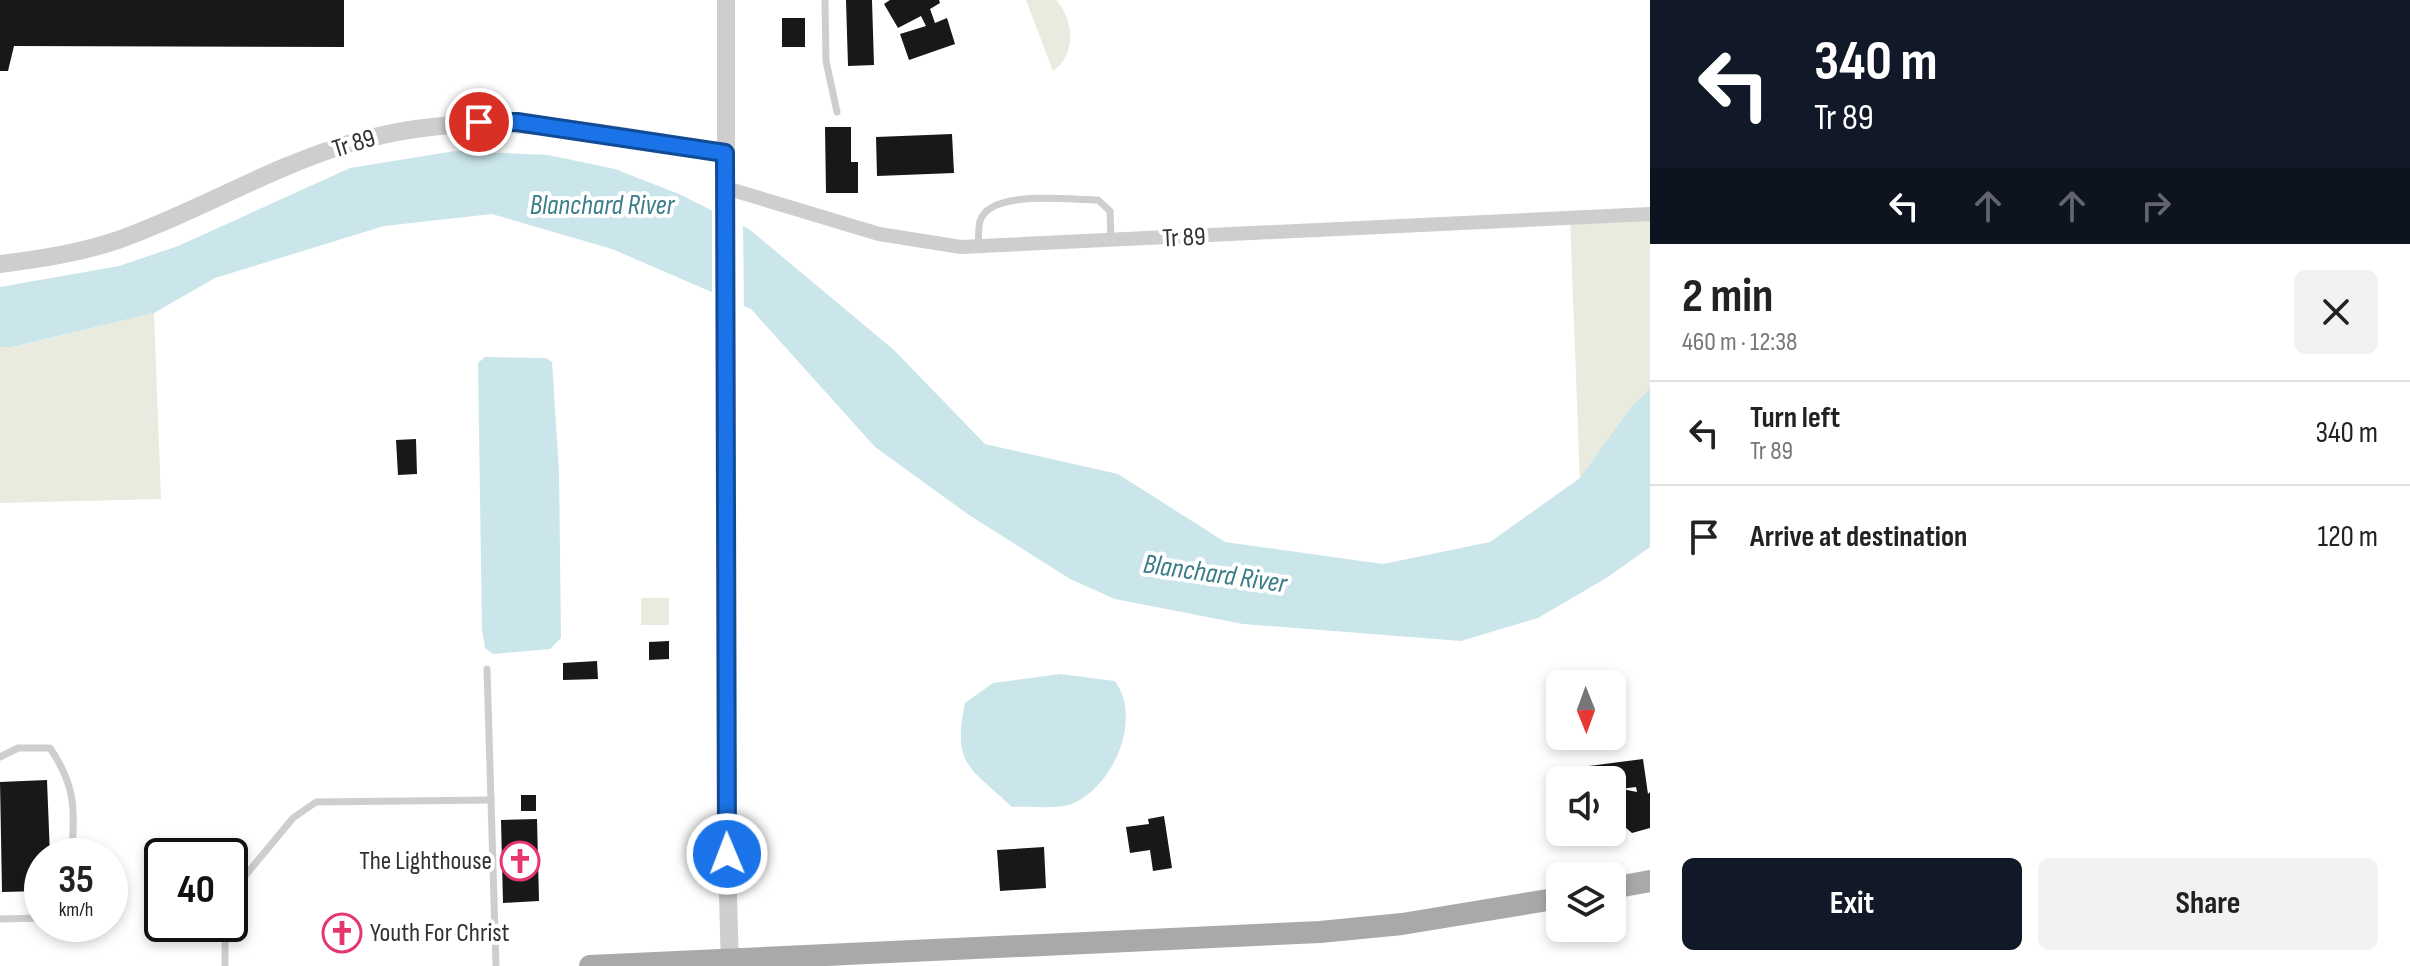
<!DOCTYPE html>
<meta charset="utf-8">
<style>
body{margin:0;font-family:"Sofia Sans Condensed",sans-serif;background:#f2f2f2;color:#222;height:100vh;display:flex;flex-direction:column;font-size:30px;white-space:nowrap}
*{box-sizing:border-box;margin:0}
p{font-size:26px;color:#767676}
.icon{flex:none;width:44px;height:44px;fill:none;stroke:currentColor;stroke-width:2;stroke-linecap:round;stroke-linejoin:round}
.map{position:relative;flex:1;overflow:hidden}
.side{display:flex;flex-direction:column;background:#fff;width:760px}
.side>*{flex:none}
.banner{background:#111827;color:#fff;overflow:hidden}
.needle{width:52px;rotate:179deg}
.buttons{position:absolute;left:1546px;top:670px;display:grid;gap:16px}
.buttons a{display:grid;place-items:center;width:80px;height:80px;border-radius:12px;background:#fff;box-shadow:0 4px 12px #0003;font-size:40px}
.speed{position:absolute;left:24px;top:838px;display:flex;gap:16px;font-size:40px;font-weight:700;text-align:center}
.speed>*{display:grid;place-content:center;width:104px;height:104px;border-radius:50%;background:#fff;box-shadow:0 4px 12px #0003;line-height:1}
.speed small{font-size:20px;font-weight:400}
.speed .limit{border:4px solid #111;border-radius:12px;background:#fff;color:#111}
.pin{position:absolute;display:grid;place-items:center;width:68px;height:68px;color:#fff;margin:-34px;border:4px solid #fff;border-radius:50%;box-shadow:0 2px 8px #0007}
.me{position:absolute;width:88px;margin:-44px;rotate:359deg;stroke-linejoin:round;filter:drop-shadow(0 0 6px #0008)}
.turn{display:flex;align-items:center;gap:28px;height:168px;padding:0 32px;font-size:36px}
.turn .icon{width:104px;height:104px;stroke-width:2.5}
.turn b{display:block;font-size:56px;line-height:68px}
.lanes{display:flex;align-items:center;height:76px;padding:0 32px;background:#0003;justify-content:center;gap:40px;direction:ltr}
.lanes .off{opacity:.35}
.round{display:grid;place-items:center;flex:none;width:84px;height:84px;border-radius:12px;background:#f2f2f2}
.headline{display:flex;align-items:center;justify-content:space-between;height:136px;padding:0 32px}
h1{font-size:48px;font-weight:700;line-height:60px}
.primary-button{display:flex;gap:16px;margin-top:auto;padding:16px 32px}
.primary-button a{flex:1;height:92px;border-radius:12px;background:#111827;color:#fff;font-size:32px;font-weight:700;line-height:92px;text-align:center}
.primary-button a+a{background:#f2f2f2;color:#222}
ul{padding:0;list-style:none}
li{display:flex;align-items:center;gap:24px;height:104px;padding:0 32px;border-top:2px solid #e0e0e0}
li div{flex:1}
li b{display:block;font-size:30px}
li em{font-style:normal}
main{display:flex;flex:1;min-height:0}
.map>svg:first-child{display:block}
.green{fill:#e8ebdd}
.water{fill:#cae6eb}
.pier{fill:#fff}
.building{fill:#181818}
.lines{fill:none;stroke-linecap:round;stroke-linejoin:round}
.service{stroke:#cecece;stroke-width:7}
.minor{stroke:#cecece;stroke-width:14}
.tertiary{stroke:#cecece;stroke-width:18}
.primary{stroke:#a9a9a9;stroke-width:22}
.route-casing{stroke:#114b97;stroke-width:20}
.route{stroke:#1a73e8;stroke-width:14}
.labels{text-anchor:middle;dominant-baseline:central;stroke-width:8;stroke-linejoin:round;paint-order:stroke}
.street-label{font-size:26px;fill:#313131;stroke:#fff}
.poi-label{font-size:26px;fill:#313131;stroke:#fff;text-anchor:end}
.water-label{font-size:28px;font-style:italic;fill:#3a7c87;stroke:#fff}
</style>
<main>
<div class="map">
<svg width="1650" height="966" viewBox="0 0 1650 966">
<rect width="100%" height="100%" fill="#fff"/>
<!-- green -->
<g class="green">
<path d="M1026,0h30c18,20 21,54 -3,71z"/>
<path d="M1650,214v242l-68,79 -12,-317z"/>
<path d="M154,313l7,186 -161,4v-156h13z"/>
<rect x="641" y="598" width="28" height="27"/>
</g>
<!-- water -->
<g class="water">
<path d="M455,151l93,4 67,14 64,25 70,35 145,121 91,94 133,30 107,68 158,22 107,-22 90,-64 53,-73 17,-16v158l-42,30 -70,41 -77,23 -218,-17 -128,-25 -45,-20 -101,-64 -94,-68 -124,-138 -139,-60 -120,-35 -108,12 -169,52 -61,35 -142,34h-12v-60l119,-21 59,-20 172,-78z"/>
<path d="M485,357l61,1 6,4 7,109 2,167 -11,11 -57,5 -8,-6 -3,-19 -4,-266z"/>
<path d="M1060,674l55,7c27,37 0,103 -41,122 -15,7 -45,3 -62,4 -42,-40 -60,-41 -47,-104l28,-20z"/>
</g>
<!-- pier -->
<path class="pier" d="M712,206l31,15 1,90 -32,-14z"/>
<!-- building -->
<g class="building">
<path d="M0,0h344v47l-330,-1 -6,25h-8z"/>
<path d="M846,0h26l2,65 -26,1z"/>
<path d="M890,0h49l1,3 -10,6 5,14 12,-5 8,26 -46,16 -9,-26 26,-8 -5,-10 -23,12 -14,-24z"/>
<rect x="782" y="18" width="23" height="29"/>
<path d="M825,127h26v35h7v31h-32z"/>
<path d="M952,134l2,39 -77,3 -1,-39z"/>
<path d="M416,439l1,35 -19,1 -2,-35z"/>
<path d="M669,641v18l-20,1v-18z"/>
<path d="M597,661l1,18 -35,1v-17z"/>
<path d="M1643,759l5,35 2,-2v36l-18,5 -20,-17v-20l10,-7 15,3 -1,-5 -24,3v-10h-21l-2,-14z"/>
<path d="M47,780l3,76h-8v35l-40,1 -2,-110z"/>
<rect x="521" y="795" width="15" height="16"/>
<path d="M1164,816l8,52 -19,3 -3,-21 -20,3 -4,-26 23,-3 -1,-5z"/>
<path d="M537,819l2,82 -36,2 -2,-83z"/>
<path d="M1044,847l2,41 -46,3 -3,-41z"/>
</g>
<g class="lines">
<!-- service -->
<g class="service">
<path d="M825,0l1,61 11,51"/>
<path d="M978,247c1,-8 0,-18 2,-26 10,-32 89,-21 118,-21l12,11 1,29"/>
<path d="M487,669l9,297"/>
<path d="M0,757l18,-9h32c27,40 24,61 22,108"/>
<path d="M230,894l63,-76 23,-16 175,-2"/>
<path d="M0,919l42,-1"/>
<path d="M225,924v42"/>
</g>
<!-- minor -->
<path class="minor" d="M726,188l153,46 82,13 689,-33"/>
<!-- tertiary -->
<g class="tertiary">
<path d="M726,0v827l4,139"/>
<path d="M0,264c40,-5 80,-11 118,-24 79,-28 150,-72 230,-96 133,-40 244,-12 377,9"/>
</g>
<!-- primary -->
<g class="primary">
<path d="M1612,888l38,-7"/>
<path d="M590,966l730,-34 82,-8 158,-26"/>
</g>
</g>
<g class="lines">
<!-- route casing -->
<g class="route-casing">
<path id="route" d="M479,122h38l208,31 2,701"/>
</g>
<!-- route -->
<use href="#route" class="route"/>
</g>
<!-- icons -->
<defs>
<g id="church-ring" transform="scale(2)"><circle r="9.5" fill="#fff" stroke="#e5376e" stroke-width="1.5"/><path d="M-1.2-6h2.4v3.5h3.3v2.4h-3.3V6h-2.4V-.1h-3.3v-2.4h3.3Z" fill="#e5376e"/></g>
</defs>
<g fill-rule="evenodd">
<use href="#church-ring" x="520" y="861"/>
<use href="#church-ring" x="342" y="933"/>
</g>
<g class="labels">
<!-- street labels -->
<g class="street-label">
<text transform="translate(354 144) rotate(-17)">Tr 89</text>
<text transform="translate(1184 238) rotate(-3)">Tr 89</text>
</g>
<!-- poi labels -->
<g class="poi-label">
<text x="492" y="861">The Lighthouse</text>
<text x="370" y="933" text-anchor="start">Youth For Christ</text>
</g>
<!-- water labels -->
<g class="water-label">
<text x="602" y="205">Blanchard River</text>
<text transform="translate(1215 574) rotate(8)">Blanchard River</text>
</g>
</g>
</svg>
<div class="buttons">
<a><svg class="needle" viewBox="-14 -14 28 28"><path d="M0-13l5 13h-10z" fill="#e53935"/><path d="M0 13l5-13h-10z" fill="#767676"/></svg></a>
<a><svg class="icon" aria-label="sound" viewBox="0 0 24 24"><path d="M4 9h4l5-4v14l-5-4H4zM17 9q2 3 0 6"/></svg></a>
<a><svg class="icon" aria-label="layers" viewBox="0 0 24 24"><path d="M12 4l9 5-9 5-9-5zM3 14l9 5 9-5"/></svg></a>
</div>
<div class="speed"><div>35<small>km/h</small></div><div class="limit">40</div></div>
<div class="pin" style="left:479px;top:122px;background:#d93025"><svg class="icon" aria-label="arrive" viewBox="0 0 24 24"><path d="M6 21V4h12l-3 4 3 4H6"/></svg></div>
<svg class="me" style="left:727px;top:854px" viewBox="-20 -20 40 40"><circle r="17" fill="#1a73e8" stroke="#fff" stroke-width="3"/><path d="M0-11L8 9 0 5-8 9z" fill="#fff"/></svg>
</div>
<section class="side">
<div class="banner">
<div class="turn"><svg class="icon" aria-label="left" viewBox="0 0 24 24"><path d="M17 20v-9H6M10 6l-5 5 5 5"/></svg><div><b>340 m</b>Tr 89</div></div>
<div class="lanes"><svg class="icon" aria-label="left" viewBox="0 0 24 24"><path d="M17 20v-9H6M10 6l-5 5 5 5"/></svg><svg class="icon off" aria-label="ahead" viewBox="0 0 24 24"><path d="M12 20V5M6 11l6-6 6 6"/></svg><svg class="icon off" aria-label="ahead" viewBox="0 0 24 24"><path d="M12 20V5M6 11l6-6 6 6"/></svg><svg class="icon off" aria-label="right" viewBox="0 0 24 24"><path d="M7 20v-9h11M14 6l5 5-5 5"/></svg></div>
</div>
<div class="headline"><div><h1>2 min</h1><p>460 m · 12:38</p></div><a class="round"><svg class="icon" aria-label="close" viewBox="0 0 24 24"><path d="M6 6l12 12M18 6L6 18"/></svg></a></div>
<ul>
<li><svg class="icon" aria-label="left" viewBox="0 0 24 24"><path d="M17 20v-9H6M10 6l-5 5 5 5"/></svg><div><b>Turn left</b><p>Tr 89</p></div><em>340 m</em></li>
<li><svg class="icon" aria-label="arrive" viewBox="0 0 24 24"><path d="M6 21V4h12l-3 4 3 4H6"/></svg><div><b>Arrive at destination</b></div><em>120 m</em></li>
</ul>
<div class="primary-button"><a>Exit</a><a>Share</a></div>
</section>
</main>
